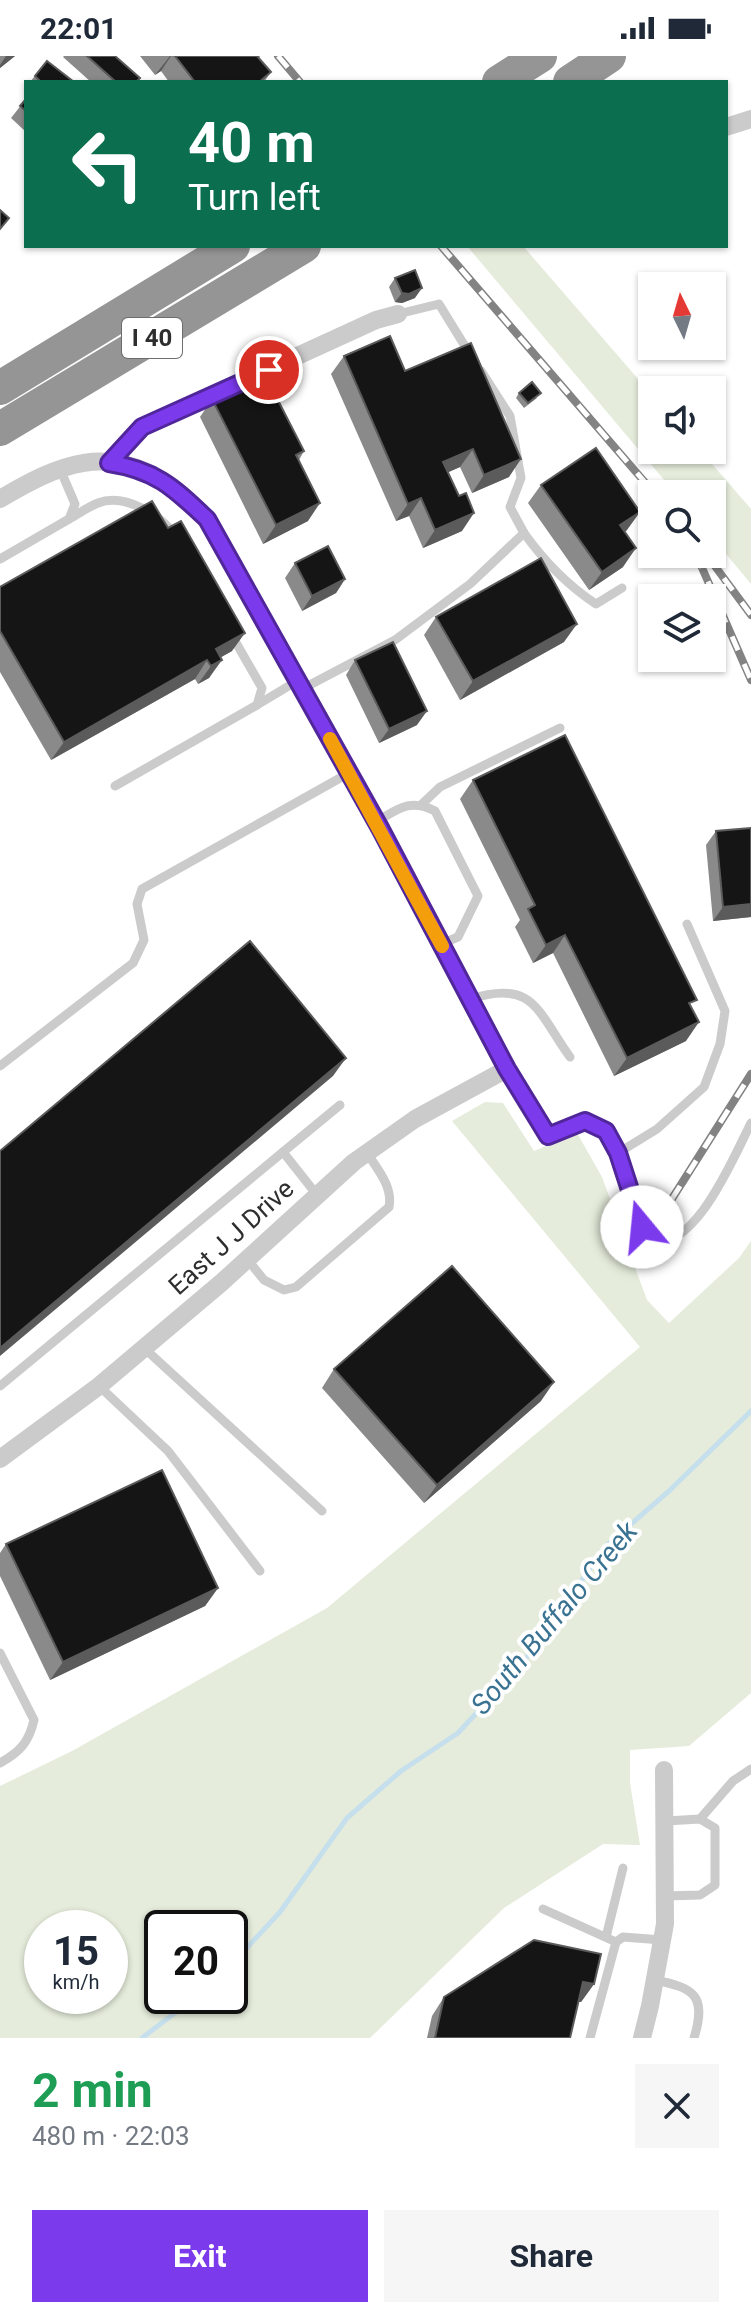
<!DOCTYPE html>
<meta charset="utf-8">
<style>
body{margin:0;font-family:Roboto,sans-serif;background:#f6f6f7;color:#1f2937;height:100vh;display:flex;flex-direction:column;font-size:30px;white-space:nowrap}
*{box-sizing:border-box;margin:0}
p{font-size:26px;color:#747a83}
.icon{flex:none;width:44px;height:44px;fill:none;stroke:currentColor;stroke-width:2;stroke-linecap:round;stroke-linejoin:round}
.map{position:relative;height:1982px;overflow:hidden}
.side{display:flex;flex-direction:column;background:#fff;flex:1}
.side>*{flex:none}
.hud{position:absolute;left:24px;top:24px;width:704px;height:168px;border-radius:0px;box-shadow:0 2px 6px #0004;background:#0b6e4f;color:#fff;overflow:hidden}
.needle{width:52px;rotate:355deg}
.tools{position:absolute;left:638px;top:216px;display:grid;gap:16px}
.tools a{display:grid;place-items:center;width:88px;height:88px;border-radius:0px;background:#fff;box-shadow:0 2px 6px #0004;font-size:40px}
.speed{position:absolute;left:24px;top:1854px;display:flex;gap:16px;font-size:40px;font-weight:700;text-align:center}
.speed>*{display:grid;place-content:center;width:104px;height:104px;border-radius:50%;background:#fff;box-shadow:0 2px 6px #0004;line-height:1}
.speed small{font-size:20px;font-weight:400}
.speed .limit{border:4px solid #111;border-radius:12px;background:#fff;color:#111}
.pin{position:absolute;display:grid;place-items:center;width:68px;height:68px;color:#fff;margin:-34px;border:4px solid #fff;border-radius:50%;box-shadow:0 2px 8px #0007}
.me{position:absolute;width:88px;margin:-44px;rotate:343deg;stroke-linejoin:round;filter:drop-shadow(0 0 6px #0008)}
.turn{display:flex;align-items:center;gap:28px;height:168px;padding:0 32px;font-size:36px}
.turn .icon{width:104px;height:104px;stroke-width:2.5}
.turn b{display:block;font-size:56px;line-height:68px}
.round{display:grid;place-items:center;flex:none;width:84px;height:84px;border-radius:0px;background:#f6f6f7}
.overview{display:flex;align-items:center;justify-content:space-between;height:136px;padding:0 32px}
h1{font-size:48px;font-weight:700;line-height:60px;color:#1e9e55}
.action{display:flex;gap:16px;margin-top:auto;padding:16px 32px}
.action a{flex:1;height:92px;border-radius:0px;background:#7c3aed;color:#fff;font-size:32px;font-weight:700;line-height:92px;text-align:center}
.action a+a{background:#f6f6f7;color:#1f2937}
.status{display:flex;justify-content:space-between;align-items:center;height:56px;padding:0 40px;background:#fff;direction:ltr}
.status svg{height:22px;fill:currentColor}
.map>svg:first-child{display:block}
.green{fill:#e5ecdb;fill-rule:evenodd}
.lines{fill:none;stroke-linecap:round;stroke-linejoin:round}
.stream{stroke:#c6dfec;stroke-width:5}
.service{stroke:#cbcbcb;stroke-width:9}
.minor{stroke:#cbcbcb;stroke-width:18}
.motorway{stroke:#959595;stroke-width:34}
.rail-casing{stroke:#838383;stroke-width:8}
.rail{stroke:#fff;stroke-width:5;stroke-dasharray:15;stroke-linecap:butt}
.wall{fill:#8a8a8a}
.shaded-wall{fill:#5b5b5b}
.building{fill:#151515;stroke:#5b5b5b;stroke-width:2}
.route-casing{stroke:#51269a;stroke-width:20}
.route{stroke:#7c3aed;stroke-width:14}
.slow{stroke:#f59e0b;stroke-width:14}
.labels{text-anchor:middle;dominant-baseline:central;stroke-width:8;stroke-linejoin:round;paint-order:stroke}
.shield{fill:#fff;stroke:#6d6d6d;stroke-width:2}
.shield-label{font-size:24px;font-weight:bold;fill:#2e2e2e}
.street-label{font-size:26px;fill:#2e2e2e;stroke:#fff}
.water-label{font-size:28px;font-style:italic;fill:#3a7392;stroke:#fff}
</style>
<div class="status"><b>22:01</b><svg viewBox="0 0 49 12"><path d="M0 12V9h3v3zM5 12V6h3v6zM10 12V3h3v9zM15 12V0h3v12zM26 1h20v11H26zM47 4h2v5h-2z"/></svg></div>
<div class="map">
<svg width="751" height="1982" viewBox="0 0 751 1982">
<rect width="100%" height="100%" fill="#fff"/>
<!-- green -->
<g class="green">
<path d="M467,190h56l129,149v55h48l51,59v75l-39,-47v-43h-36z"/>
<path d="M485,1046l18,1 31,48 43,-18 25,44 45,123 22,23 70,-65 12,-17v452l-62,53 -59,4v33l10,62 -37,-1 -99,64 -134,130h-370v-252l72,-35 255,-143 313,-261 -188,-226zM42,1872h68v68h-68zM162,1872h68v68h-68z"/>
</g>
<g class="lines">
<!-- stream -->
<g class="stream">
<path d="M230,1910l50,-54 67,-94 54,-47 57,-38 64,-69 85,-119 62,-54 82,-80"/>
<path d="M142,1982l55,-42"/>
</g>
<!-- service -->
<g class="service">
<path d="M398,258l41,-10 32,52"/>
<path d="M69,463c9,-5 19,-12 29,-16 26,-10 65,12 78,35"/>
<path d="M524,477c20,28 43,52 72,71l26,-16"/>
<path d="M0,503l69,-40 6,-15 -15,-35"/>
<path d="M302,633l93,-49 75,-56 54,-51 -14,-26 11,-29 -11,-62 -29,-45"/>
<path d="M257,649l40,-24"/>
<path d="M115,730l142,-81 5,-17 -31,-54"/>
<path d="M422,748l18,-17 120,-59"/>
<path d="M376,766c22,-13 34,-24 59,-11l43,85 -20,41 -17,7"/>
<path d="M470,943c64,-20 67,12 100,58"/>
<path d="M0,1010l133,-103 11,-23 -7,-36 5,-15 207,-116"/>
<path d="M548,1080l37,-15 21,10 12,22 39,-24 47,-42 16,-43 5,-33 -38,-87"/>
<path d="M283,1096l57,-47"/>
<path d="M618,1097l28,90c49,11 87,-85 105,-120"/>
<path d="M247,1203l17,21 20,10 12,-3 93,-80c4,-20 -11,-37 -22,-54"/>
<path d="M144,1292l178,163"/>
<path d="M0,1330l283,-234 34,43"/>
<path d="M99,1330l69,65 92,120"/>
<path d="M0,1597l34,67c-5,22 -14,32 -34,43"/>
<path d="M700,1763l33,-38 18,-12"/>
<path d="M665,1840l35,-1 15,-10v-57l-15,-9 -34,2"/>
<path d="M543,1853l73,33"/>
<path d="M606,1881l17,-69"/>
<path d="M655,1924c39,8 52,15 39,58"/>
<path d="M590,1982l26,-96 7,-5 39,3"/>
</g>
<!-- minor -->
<g class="minor">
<path d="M726,71l25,-8"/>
<path d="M109,407l33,-36 234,-107 22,-6"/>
<path d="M0,443c59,-35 108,-57 171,-13 13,9 25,22 36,33l173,309 127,241 41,67"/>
<path d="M0,1403l99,-73 122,-103 133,-121 61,-43 92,-50"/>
<path d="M642,1982l8,-32 15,-82 -1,-154"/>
</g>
<!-- motorway -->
<g class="motorway">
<path d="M499,26l41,-26"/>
<path d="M570,26l39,-26"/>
<path d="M0,332l233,-142"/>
<path d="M0,373l304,-183"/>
</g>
<!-- rail casing -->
<g class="rail-casing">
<g id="rail">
<path d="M278,0l22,26"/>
<path d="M441,190l214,248"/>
<path d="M696,498l55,126"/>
<path d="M706,498l45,61"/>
<path d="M656,1168l95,-150"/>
</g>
</g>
<!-- rail -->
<use href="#rail" class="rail"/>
</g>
<!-- wall -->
<g class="wall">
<path d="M0,0h15l-15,12z"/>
<path d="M64,0h51l22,26h-46l-28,-25z"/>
<path d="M140,0h120l-1,2 12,14 -7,10h-95l-8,-11 -6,4z"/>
<path d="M47,5l27,21h-44z"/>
<path d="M26,43v33l-15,-14z"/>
<path d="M395,222l20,20 -13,5 -7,-1 -6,-15z"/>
<path d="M344,300l61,15 104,106 -37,16 -12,-26 -12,5 14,59 -39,17 -14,-32 -13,5 -65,-147z"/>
<path d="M519,337l18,5 -13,10 -8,-10z"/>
<path d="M212,343l92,52 -5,9 9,61 -45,23 -63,-127z"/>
<path d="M541,429l86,45 -2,2 -2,35 -34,23 -61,-87z"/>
<path d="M295,507l50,16 -9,14 -34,18 -17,-33z"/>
<path d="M0,531l232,64 -11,6 -12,21 -11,6 -3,-5 -144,81 -51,-88z"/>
<path d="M436,561l128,25 -104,58 -36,-65z"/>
<path d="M355,604l62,65 -38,18 -33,-68z"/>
<path d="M473,724l218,227 -5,34 -72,35 -61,-123 -20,10 -18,-36 5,-7 -60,-121z"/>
<path d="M751,772v89l-38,4 -7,-76 10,-14z"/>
<path d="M334,1313l207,32 -117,102 -102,-115z"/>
<path d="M6,1488l212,44 -13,18 -155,74 -50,-104v-23z"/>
<path d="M594,1928l-13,18h-3l-8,36h-143l5,-22 12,-19z"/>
</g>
<!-- shaded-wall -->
<g class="shaded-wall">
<path d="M6,0h9l-15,12v-3z"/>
<path d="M170,0h1l-10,15 -6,4z"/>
<path d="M422,232l-7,10 -13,5 -7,-1 7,-9z"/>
<path d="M473,393l-13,18 -29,13 12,-18z"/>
<path d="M521,403l-12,18 -37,16 12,-18z"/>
<path d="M421,442l-12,18 -13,5 12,-17z"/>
<path d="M320,447l-12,18 -45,23 13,-19z"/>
<path d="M640,456l-13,18 -19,14 12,-19z"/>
<path d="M474,457l-12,18 -39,17 12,-18z"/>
<path d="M636,492l-13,19 -34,23 13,-18z"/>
<path d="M345,523l-9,14 -34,18 10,-15z"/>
<path d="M577,568l-13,18 -104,58 13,-19z"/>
<path d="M245,577l-13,18 -23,13 7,-15z"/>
<path d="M207,604l-12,19 -144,81 13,-18z"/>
<path d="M222,604l-13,18 -11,6 13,-18z"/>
<path d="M427,655l-10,14 -38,18 10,-14z"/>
<path d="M751,848v13l-38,4 10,-14z"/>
<path d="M565,879l-12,18 -20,10 13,-18z"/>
<path d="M699,966l-13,19 -72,35 13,-18z"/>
<path d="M346,1002l-13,18 -333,280v-8z"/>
<path d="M554,1326l-13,19 -117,102 13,-18z"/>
<path d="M218,1532l-13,18 -155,74 13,-18z"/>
<path d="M583,1926l11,2 -13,18 -11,-2z"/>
</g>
<!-- building -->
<g class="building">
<path d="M87,0h28l25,22 -4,4h-20z"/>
<path d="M175,0h82l14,16 -12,10h-64z"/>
<path d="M47,5l27,21h-33l-6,-6z"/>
<path d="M26,43v12l-6,-5z"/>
<path d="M0,154l9,8 -9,11z"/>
<path d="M415,214l7,18 -13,6 -7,-1 -7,-15z"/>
<path d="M390,280l15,35 66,-28 50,116 -37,16 -11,-26 -30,13 16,34 7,-3 8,20 -39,17 -14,-32 -13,6 -64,-148z"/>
<path d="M264,317l40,78 -8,4 24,48 -44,22 -64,-126z"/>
<path d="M532,326l9,11 -13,10 -9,-10z"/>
<path d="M596,392l44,64 -20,13 16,23 -34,24 -61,-87z"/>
<path d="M152,445l16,27 13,-7 64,112 -29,16 6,11 -11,6 -4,-6 -143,82 -64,-111v-44z"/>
<path d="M328,490l17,33 -33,17 -17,-33z"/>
<path d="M541,502l36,66 -104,57 -37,-64z"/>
<path d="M393,586l34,69 -38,18 -34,-69z"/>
<path d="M565,679l132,265 -8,3 10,19 -72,36 -62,-123 -19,10 -18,-36 7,-4 -62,-125z"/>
<path d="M751,772v76l-28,3 -7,-76z"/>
<path d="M250,885l96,117 -346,290v-197z"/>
<path d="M452,1210l102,116 -117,103 -103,-116z"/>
<path d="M162,1414l56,118 -155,74 -57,-118z"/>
<path d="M534,1884l67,14 -7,30 -11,-2 -13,56h-135l9,-41z"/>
</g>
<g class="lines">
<!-- route casing -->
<g class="route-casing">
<path id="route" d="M269,314l-127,57 -33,36c47,7 65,25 98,56l173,309 127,241 41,67 37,-15 21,10 12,22 24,74"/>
</g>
<!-- route -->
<use href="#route" class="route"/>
<!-- slow -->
<path class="slow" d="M330,683l112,207"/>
</g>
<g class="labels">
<!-- shield labels -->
<rect class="shield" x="122" y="262" width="60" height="40" rx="6"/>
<g class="shield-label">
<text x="152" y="282">I 40</text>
</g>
<!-- street labels -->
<g class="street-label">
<text transform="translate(231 1181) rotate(-42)">East J J Drive</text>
</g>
<!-- water labels -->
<g class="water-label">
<text transform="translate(554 1562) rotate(-50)">South Buffalo Creek</text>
</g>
</g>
</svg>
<div class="tools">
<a><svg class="needle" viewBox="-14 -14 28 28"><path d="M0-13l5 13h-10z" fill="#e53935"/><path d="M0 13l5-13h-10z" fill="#747a83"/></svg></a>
<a><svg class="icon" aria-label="sound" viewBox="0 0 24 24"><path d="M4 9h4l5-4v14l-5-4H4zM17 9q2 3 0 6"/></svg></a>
<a><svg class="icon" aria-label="search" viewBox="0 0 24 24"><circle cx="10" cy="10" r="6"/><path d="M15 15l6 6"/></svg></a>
<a><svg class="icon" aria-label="layers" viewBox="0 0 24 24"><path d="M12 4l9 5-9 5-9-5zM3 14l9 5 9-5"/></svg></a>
</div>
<div class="speed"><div>15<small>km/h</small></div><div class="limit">20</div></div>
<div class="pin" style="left:269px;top:314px;background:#d93025"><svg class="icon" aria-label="arrive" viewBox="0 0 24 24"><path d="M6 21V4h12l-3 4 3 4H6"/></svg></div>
<svg class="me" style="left:642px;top:1171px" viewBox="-20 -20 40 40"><circle r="19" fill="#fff"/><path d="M0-13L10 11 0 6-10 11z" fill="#7c3aed"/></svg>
<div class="hud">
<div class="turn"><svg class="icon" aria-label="left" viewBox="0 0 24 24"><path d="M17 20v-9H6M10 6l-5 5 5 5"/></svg><div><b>40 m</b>Turn left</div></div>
</div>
</div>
<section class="side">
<div class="overview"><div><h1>2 min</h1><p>480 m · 22:03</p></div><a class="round"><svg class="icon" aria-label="close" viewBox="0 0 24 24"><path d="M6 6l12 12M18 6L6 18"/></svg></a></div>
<div class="action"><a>Exit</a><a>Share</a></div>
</section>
